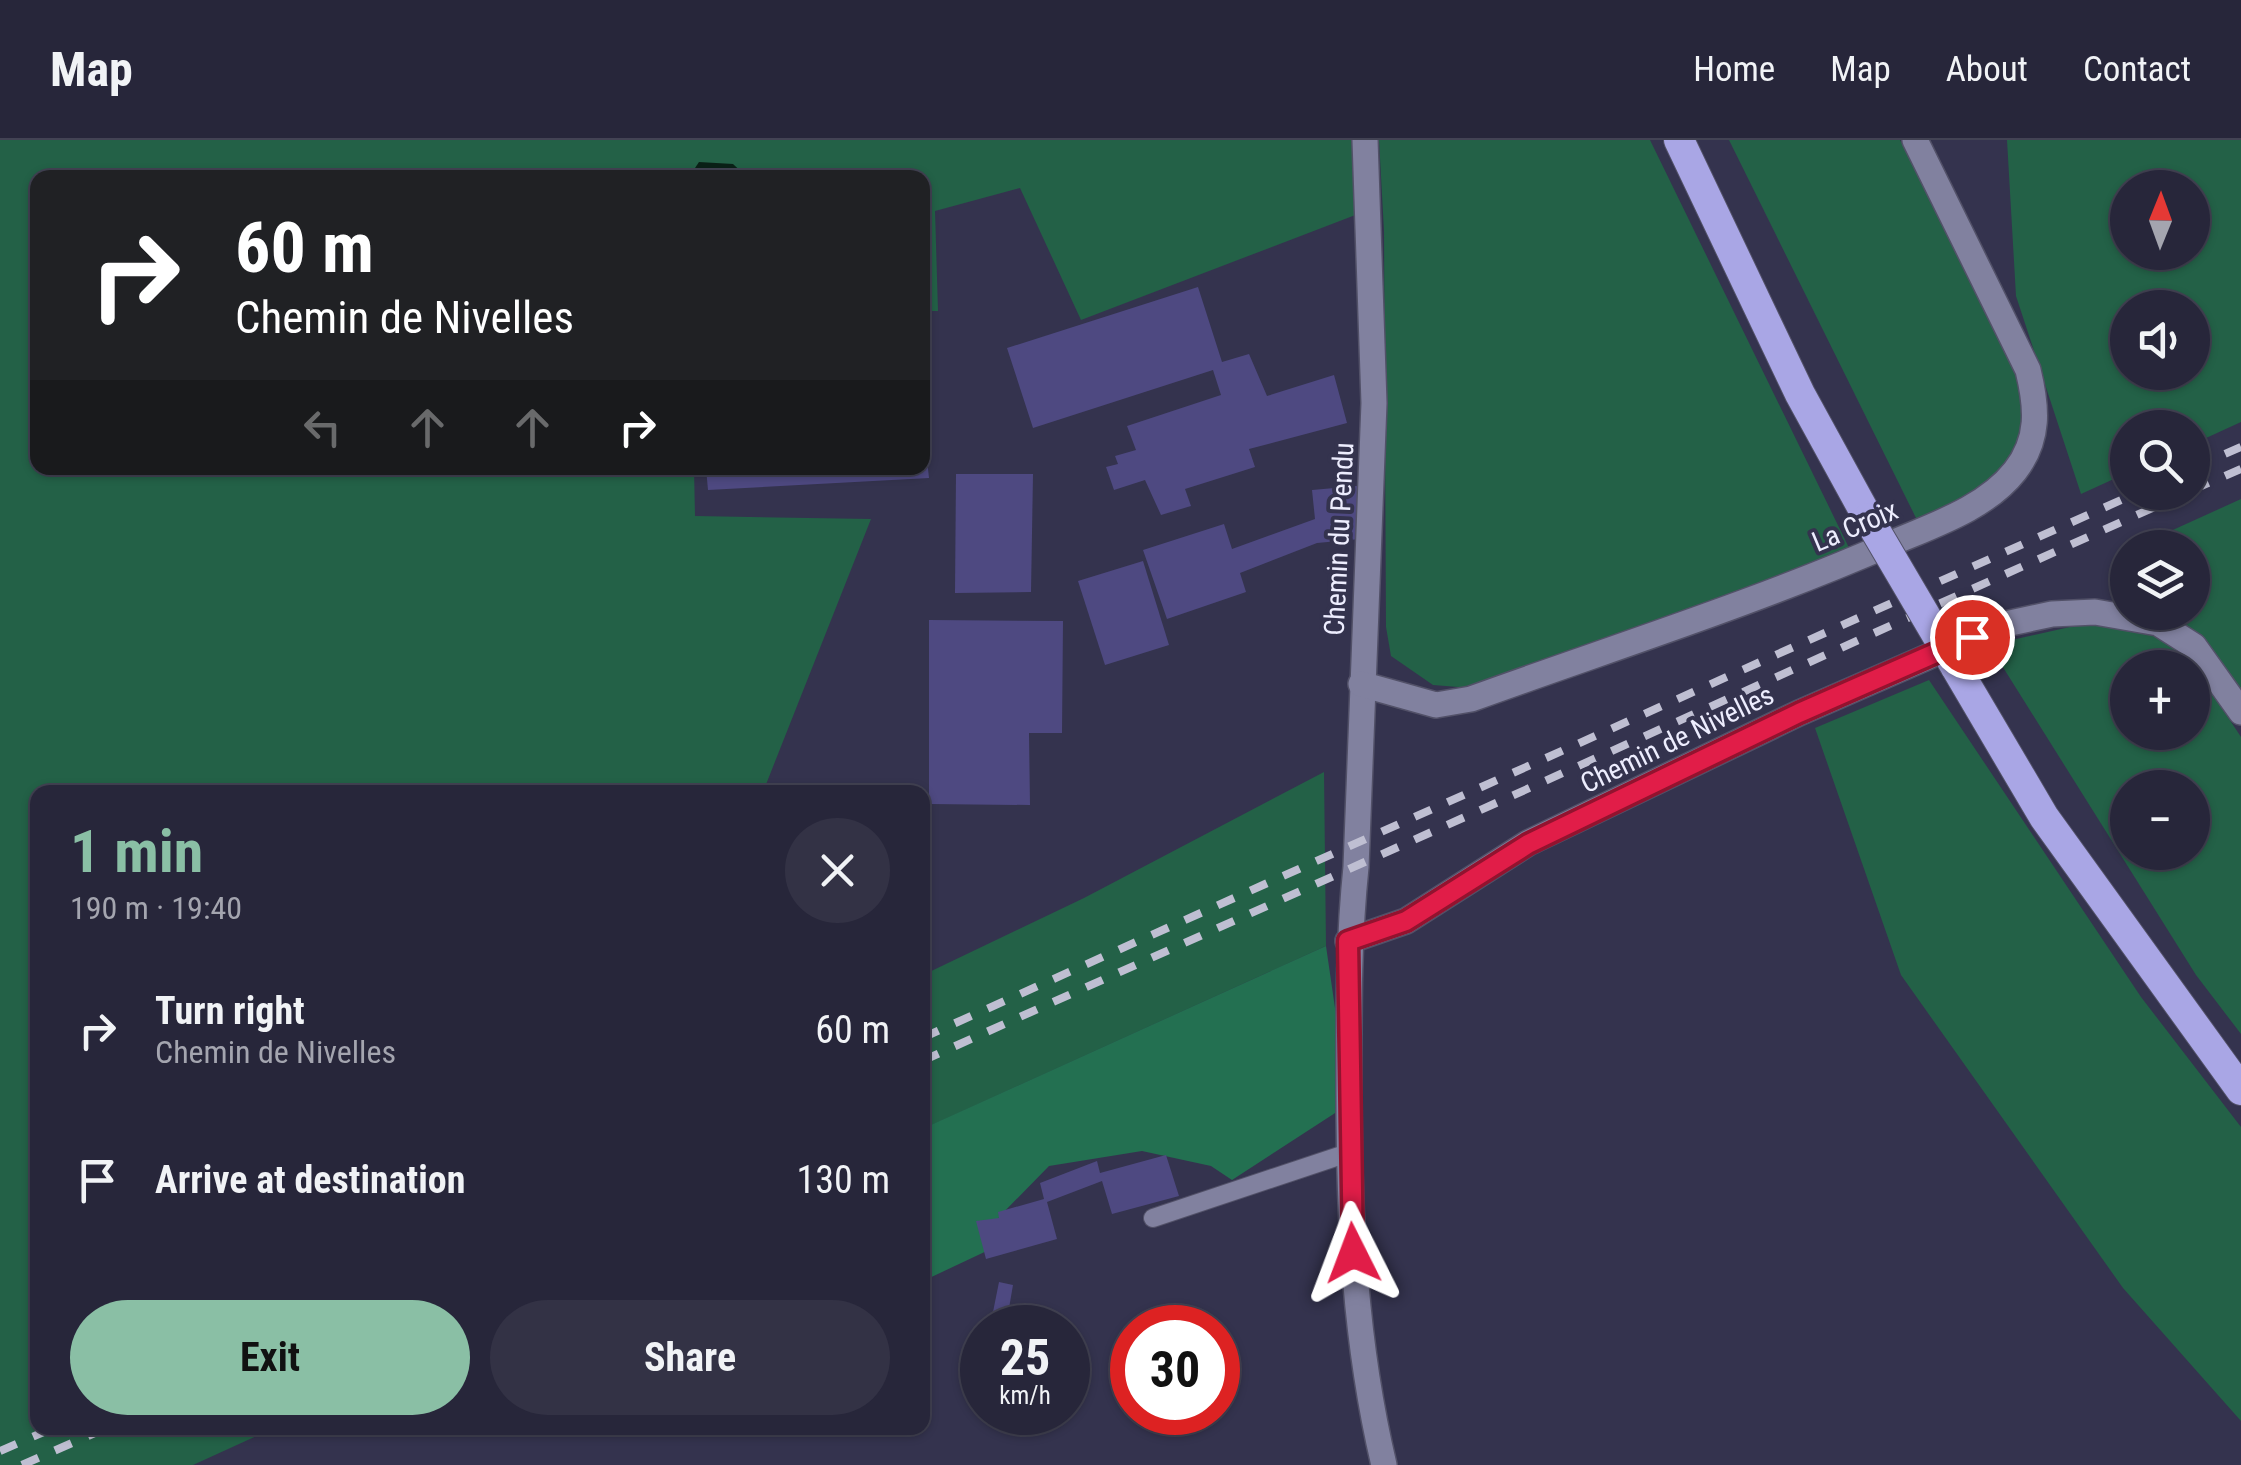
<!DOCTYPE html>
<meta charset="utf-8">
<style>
body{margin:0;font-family:"Roboto Condensed",sans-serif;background:#333245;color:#f1f3f6;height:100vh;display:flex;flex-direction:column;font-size:38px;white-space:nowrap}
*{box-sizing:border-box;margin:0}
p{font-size:32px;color:#a4a5af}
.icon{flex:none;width:55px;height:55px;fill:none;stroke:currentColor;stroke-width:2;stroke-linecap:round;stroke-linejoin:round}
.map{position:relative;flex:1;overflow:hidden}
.details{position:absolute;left:30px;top:645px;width:900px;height:650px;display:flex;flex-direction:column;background:#27263a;border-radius:20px;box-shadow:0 2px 8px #0004,0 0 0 2px #434354}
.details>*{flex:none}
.guide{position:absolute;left:30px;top:30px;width:900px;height:305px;border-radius:20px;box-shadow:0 2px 8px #0004,0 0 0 2px #434354;background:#202124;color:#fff;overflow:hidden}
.needle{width:65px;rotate:1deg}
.controls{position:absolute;left:2110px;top:30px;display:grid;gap:20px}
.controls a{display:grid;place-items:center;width:100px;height:100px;border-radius:50%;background:#27263a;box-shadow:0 2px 8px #0004,0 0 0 2px #434354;font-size:50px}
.speed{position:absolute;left:960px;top:1165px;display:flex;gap:20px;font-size:50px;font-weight:700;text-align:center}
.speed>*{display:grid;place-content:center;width:130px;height:130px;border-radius:50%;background:#27263a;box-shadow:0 2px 8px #0004,0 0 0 2px #434354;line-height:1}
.speed small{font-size:25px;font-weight:400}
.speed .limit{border:15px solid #d22;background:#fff;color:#111}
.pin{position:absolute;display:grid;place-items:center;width:85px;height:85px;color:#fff;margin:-42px;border:5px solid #fff;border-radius:50%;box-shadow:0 2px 10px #0007}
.me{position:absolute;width:110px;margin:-55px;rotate:357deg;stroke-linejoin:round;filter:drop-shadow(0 0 8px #0008)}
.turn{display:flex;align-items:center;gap:35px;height:210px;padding:0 40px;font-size:45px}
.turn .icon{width:130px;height:130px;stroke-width:2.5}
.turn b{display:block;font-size:70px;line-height:85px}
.lanes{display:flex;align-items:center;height:95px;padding:0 40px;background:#0003;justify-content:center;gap:50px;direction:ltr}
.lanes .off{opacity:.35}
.round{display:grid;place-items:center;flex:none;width:105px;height:105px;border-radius:52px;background:#333245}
.headline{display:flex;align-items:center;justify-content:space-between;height:170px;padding:0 40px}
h1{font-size:60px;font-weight:700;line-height:75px;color:#8abfa5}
.action{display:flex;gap:20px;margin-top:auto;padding:20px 40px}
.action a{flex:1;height:115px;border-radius:60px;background:#8abfa5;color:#111;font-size:40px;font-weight:700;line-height:115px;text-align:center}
.action a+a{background:#333245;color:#f1f3f6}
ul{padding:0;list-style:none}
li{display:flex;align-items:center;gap:30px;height:150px;padding:0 40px}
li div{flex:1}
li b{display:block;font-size:38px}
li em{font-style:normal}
header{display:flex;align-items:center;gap:60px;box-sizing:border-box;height:140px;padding:0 50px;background:#27263a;border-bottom:2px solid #434354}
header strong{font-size:48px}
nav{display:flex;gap:55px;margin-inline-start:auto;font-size:35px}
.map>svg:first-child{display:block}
.green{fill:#236147;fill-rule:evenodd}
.forest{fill:#237051}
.water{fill:#0a2117}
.building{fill:#4e4981}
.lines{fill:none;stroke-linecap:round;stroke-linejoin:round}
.lane-casing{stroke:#525168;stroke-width:20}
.street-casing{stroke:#525168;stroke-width:28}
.highway-casing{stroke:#525168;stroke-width:32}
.lane{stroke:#81819f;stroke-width:18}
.street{stroke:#81819f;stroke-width:25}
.highway{stroke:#a9a6e5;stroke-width:30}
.rail{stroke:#bfbfd2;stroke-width:8;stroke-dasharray:18 18;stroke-linecap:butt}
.highway-bridge-casing{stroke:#525168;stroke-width:32;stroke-linecap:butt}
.highway-bridge{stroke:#a9a6e5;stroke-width:30}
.route-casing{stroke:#92132f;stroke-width:25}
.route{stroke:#e11d48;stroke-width:18}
.labels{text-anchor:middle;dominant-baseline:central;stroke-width:8;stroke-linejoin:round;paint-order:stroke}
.street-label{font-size:28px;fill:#ededfe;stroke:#34334e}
</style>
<header>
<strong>Map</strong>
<nav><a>Home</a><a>Map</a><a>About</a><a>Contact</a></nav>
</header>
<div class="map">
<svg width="2241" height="1325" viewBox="0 0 2241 1325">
<rect width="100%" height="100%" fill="#34334e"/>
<!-- green -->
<g class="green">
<path d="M0,0h1354l4,74 -277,106 -61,-132 -85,23 3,100h-15l-1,-133h-884v290h656l1,48 176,3 -108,273h-725v636h236l-81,37h-193z"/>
<path d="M1379,0h271l202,414 -381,134 -38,-3 -42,-29 -5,-29 -2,-396z"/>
<path d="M1729,0h171l109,202 14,63 -5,42 -22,33 -79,40z"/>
<path d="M2007,0h234v282l-48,22 -1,-16h-64l-1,45 -46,21 -65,-198zM2128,48h64v64h-64zM2128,168h64v64h-64z"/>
<path d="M2241,359v213l-25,-41 -94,-56 5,-10 1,7h64v-64l-35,-1 7,-13z"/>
<path d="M2101,480l48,9 37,25 55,83v297l-45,-59 -207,-330zM2128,528h64v64h-64zM2128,648h64v64h-64z"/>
<path d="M1929,540l212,317 100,130v294l-118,-133 -222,-313 -86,-247z"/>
<path d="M1324,632l2,174 -403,183v-154l161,-77z"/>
</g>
<!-- forest -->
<path class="forest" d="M1326,806l23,158 -117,76 -21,-14 -69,-15 -93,15 -50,51 -6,31 -70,33 -1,-152z"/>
<!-- water -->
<path class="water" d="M699,22l34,2 14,13h-58z"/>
<!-- building -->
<g class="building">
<path d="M1198,147l24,75 27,-8 18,42 67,-21 13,48 -98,26 6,18 -70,22 6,17 -30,9 -16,-35 -31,10 -8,-23 12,-3 -3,-8 21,-6 -9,-24 94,-31 -8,-25 -180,58 -26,-80z"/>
<path d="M922,274l7,64 -221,12 -2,-22h216z"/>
<path d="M956,334h77l-2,118 -76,1z"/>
<path d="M1357,346l3,53 -43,4 -77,30 6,19 -79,27 -24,-69 81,-26 8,25 83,-30 -3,-29z"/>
<path d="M1143,421l26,84 -64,20 -27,-84z"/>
<path d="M929,480l134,1 -1,112h-33l1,72 -101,-1z"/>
<path d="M1166,1015l13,41 -67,18 -10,-33 -55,21 10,37 -71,20 -10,-38 23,-3 -1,-6 46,-13 -4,-16 57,-22 3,12z"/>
<path d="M999,1142l14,3 -5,29 -15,-2z"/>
</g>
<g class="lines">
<!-- lane casing -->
<g class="lane-casing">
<path id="lane" d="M1153,1078l195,-65"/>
</g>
<!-- street casing -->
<g class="street-casing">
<g id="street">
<path d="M1365,0l9,263 -18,464c-8,76 -7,151 -7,228 0,125 6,248 35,370"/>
<path d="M1361,544l75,21 35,-6c141,-51 284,-96 421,-156 42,-18 94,-35 123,-72 25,-32 22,-64 13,-101l-113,-230"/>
<path d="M1348,801l58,-20 122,-78 271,-130 202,-88 51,-11 43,-2 63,11 36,23 47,66"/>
</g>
</g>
<!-- highway casing -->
<g class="highway-casing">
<g id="highway">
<path d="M1679,0l121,254 68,124"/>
<path d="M1955,526l89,151 197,273"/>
</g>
</g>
<!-- lane -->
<use href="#lane" class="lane"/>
<!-- street -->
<use href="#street" class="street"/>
<!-- highway -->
<use href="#highway" class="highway"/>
<!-- rail -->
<g class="rail">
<path d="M2192,328l49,-21"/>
<path d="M2192,350l49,-21"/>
<path d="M922,898l1217,-546"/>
<path d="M922,921l1266,-569"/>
<path d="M0,1311l53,-23"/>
<path d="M22,1325l84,-37"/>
</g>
<!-- highway-bridge casing -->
<g class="highway-bridge-casing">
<path id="highway-bridge" d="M1868,378l87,148"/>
</g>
<!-- highway-bridge -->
<use href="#highway-bridge" class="highway-bridge"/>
</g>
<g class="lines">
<!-- route casing -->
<g class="route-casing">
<path id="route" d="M1353,1113l-5,-312 58,-20 122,-77 271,-131 173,-76"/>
</g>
<!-- route -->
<use href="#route" class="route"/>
</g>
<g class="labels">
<!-- street labels -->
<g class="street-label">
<text transform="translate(1855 386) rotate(-23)">La Croix</text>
<text transform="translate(1339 399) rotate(-87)">Chemin du Pendu</text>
<text transform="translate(1677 599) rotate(-26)">Chemin de Nivelles</text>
</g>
</g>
</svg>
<div class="controls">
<a><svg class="needle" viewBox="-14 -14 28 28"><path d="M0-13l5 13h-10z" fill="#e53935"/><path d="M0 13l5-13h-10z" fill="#a4a5af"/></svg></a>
<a><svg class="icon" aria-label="sound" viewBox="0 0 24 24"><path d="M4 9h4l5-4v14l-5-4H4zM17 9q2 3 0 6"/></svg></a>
<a><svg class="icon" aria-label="search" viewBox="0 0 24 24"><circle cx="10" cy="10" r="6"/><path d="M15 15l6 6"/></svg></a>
<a><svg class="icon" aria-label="layers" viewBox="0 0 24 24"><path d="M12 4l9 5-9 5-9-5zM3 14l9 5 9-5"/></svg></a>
<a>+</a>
<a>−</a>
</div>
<div class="speed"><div>25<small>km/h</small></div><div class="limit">30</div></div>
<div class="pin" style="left:1972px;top:497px;background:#d93025"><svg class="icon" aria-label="arrive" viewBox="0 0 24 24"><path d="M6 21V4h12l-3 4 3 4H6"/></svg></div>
<svg class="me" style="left:1353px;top:1113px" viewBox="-20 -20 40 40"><path d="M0-17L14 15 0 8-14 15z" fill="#e11d48" stroke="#fff" stroke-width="4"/></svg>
<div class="guide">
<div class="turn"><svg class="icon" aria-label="right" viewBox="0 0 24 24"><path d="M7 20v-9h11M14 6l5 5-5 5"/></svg><div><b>60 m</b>Chemin de Nivelles</div></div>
<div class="lanes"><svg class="icon off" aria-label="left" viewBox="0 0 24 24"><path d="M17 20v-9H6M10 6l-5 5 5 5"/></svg><svg class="icon off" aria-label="ahead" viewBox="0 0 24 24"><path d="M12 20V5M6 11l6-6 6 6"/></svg><svg class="icon off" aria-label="ahead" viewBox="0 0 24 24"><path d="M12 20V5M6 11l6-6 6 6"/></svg><svg class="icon" aria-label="right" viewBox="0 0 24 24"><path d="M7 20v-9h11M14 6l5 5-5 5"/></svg></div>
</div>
<section class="details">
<div class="headline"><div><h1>1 min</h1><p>190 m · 19:40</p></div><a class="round"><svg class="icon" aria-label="close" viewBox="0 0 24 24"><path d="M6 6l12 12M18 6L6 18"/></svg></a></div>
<ul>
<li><svg class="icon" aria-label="right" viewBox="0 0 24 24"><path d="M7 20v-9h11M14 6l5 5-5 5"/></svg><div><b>Turn right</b><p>Chemin de Nivelles</p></div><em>60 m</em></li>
<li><svg class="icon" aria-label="arrive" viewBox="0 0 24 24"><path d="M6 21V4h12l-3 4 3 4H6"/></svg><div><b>Arrive at destination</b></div><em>130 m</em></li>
</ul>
<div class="action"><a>Exit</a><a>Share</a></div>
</section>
</div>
